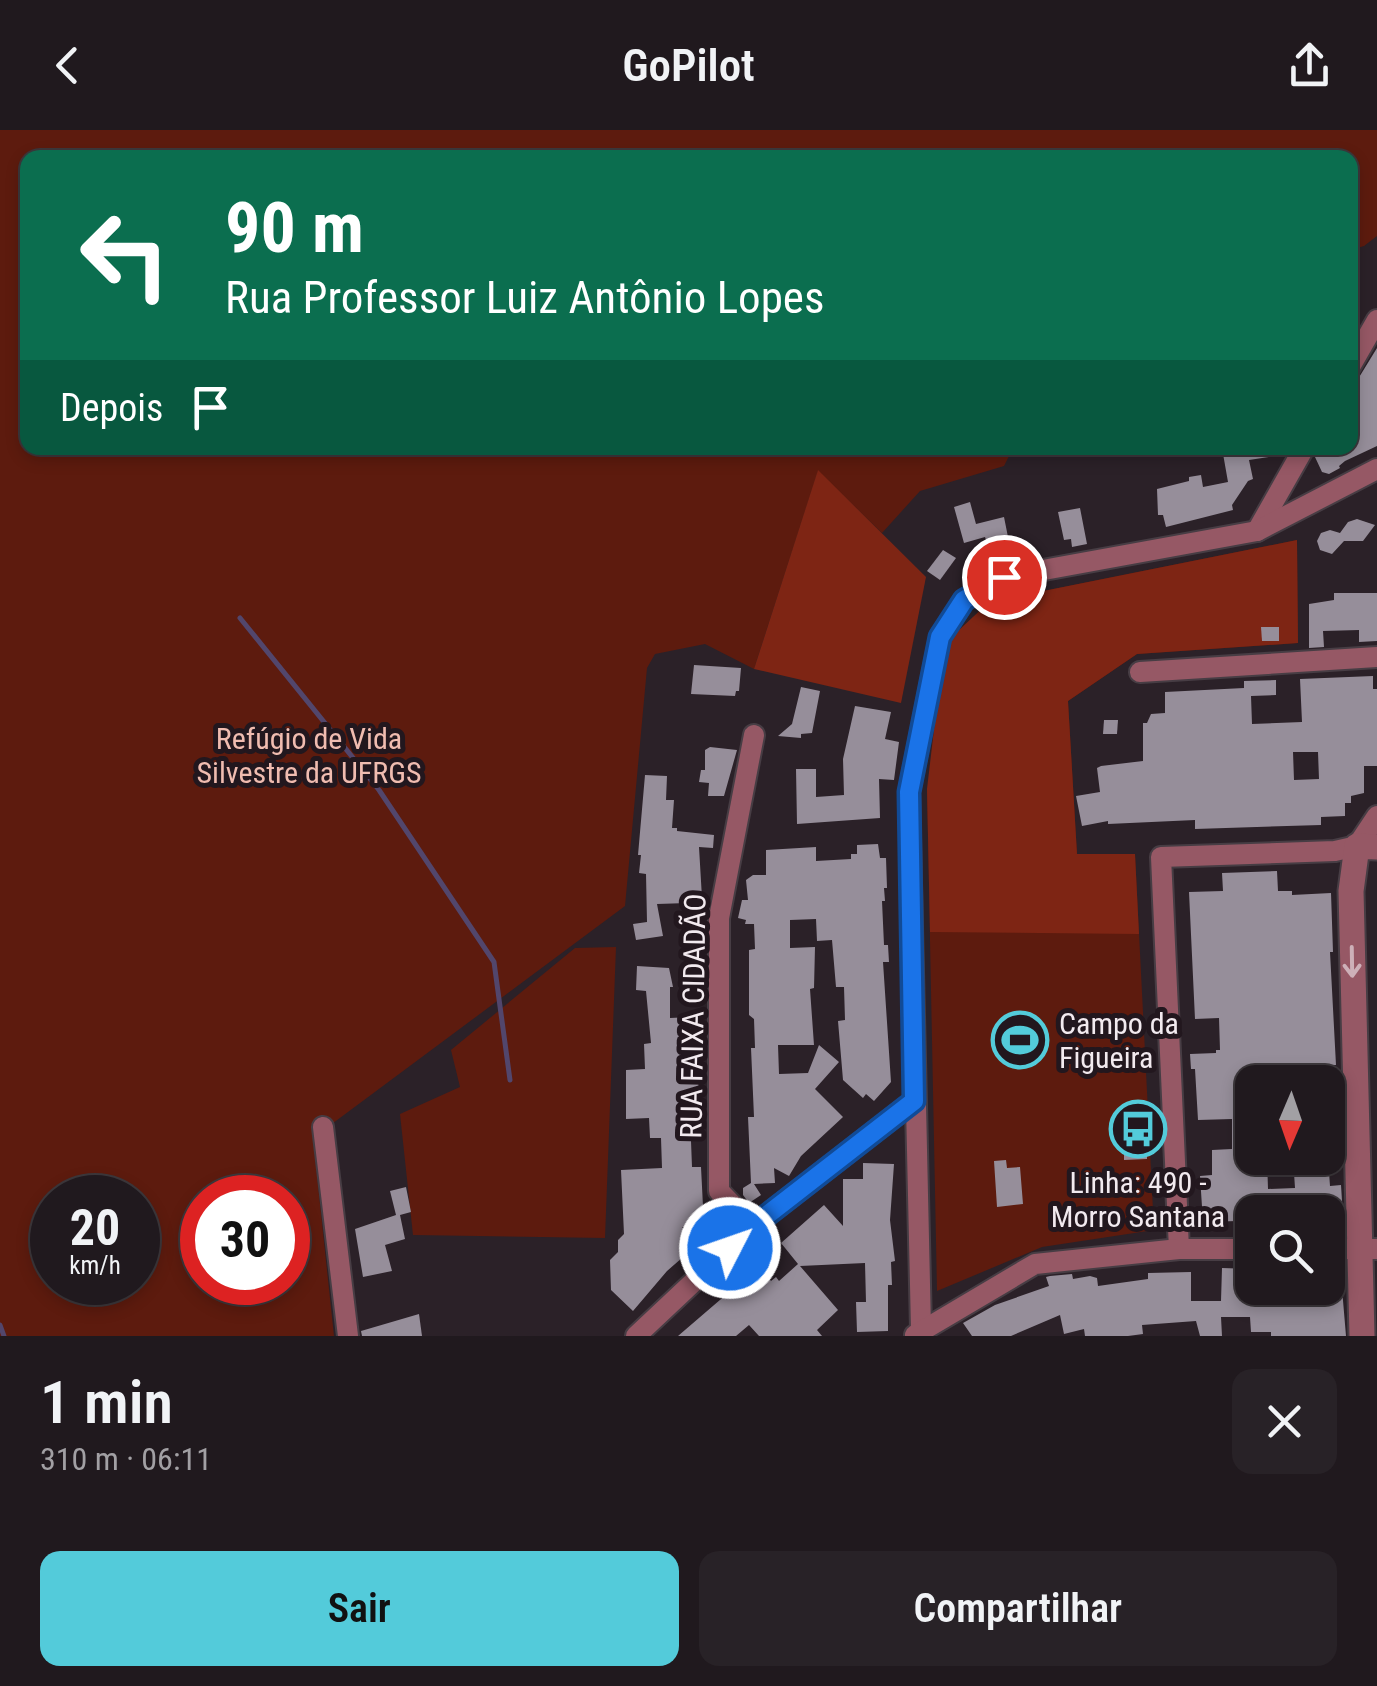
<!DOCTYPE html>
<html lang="pt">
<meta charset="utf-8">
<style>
body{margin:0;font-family:"Roboto Condensed",sans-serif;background:#282227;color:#f1f3f6;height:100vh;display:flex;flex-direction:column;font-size:38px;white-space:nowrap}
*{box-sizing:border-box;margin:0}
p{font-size:32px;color:#a2a0a4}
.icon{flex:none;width:55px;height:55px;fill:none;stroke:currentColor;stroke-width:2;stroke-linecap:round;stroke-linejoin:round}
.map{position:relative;height:1206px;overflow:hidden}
.sheet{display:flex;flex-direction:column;background:#20191e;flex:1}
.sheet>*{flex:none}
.hud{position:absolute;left:20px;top:20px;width:1338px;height:305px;border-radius:20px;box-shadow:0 5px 15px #0003,0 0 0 2px #3d383c;background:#0b6e4f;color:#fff;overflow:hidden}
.needle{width:65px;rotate:182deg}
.fabs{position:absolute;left:1235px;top:935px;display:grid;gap:20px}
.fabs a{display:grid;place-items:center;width:110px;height:110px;border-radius:20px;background:#20191e;box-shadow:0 5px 15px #0003,0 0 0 2px #3d383c;font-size:50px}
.speed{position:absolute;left:30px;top:1045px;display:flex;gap:20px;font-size:50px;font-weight:700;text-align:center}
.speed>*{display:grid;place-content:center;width:130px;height:130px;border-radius:50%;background:#20191e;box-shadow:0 5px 15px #0003,0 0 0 2px #3d383c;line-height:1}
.speed small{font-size:25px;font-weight:400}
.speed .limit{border:15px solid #d22;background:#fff;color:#111}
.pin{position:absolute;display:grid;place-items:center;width:85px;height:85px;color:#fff;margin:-42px;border:5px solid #fff;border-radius:50%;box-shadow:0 2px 10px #0007}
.me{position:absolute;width:110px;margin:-55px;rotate:49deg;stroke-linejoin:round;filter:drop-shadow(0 0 8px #0008)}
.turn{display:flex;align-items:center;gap:35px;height:210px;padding:0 40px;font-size:45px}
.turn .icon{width:130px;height:130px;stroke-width:2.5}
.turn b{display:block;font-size:70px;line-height:85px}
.then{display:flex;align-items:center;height:95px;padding:0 40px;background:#0003;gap:20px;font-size:38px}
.round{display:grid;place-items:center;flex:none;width:105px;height:105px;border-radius:20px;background:#282227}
.head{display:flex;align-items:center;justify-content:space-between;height:170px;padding:0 40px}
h1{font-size:60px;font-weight:600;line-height:75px}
.primary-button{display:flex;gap:20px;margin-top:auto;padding:20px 40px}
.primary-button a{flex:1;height:115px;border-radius:20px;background:#53cbda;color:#111;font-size:40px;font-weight:600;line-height:115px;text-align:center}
.primary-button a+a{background:#282227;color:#f1f3f6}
header{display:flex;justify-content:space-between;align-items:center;height:130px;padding:0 40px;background:#20191e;font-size:45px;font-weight:600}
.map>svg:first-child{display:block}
.green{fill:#5d1b0e;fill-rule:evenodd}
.forest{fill:#7e2514}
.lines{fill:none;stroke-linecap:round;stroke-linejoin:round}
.stream{stroke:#52466c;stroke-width:5}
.building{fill:#968e9a;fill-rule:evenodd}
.minor-casing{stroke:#473d44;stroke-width:24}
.tertiary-casing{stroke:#473d44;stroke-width:29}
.minor{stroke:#965865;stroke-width:20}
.tertiary{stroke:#965865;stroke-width:25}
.oneway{stroke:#cdb0b8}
.route-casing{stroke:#114b97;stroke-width:25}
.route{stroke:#1a73e8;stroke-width:18}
.labels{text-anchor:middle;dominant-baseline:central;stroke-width:10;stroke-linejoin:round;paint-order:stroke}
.park-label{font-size:30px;fill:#f0bcb0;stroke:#22171e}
.street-label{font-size:30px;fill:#f2eaef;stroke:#22171e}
.poi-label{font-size:30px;fill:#f2eaef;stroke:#22171e;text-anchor:start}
</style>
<header><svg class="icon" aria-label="back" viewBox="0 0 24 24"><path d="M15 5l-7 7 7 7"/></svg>GoPilot<svg class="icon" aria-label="share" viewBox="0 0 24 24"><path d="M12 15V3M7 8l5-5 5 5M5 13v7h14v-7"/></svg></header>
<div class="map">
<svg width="1377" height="1206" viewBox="0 0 1377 1206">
<rect width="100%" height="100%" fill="#2b2128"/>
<!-- green -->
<g class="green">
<path d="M0,0h1377v106l-13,10 -14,4v-92h-1322v290h985l-9,18 -84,25 -38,42 -64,-62 -64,198 -49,-25 -50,10 -8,14 -22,238 -312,232 21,198h-334zM52,1068h86v84h-86zM202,1068h86v84h-86z"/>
<path d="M1297,410l1,103 -161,11 -69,47 9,153h58l19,376 -112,17 -105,44 -10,-502 62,-187z"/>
<path d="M616,817l-11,291 -192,-3 -13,-121 60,-27 -9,-37 124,-102z"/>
</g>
<!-- forest -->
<g class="forest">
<path d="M818,340l108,107 -25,126 -147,-34z"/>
<path d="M1297,410l1,103 -161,11 -69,47 9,153h58l4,80 -209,-2 -3,-143 17,-145 45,-42z"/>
</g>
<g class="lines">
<!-- stream -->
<g class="stream">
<path d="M240,488l139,172 115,172 16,118"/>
<path d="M0,1195l4,11"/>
</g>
</g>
<!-- building -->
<g class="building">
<path d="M1377,218v98l-32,15 -6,5 1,2 -11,6 -7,-2 -7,-15 4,-9h31v-56z"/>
<path d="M1222,318h60l1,7 -34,5 4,19 -5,2 -16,24 1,5 -67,17 -3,-12h-5l-1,-26 32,-8v-4l12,-2 2,12 25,-5z"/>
<path d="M970,372l6,22 28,-7 5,25 -21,4 -3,-9 -21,6 -10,-36z"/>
<path d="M1080,378l7,36 -15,3 -1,-8 -7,1 -6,-28z"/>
<path d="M1357,389l18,6 -12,16h-19l-12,13 -12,-4 -3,-9 4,-8 9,-3 10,3 8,-11z"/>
<path d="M943,420l13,8 -16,22 -13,-9z"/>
<path d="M1334,463h43v48l-18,1v-12l-36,1 1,16 -15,1v-44l25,-4z"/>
<path d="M1261,497h18v14h-17z"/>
<path d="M694,535l47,3 -2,23h-3l-1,5 -44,-2z"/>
<path d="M1373,546v13h4v77h-13v27l-13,3v7h-6v13l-24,1v8l-126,4v-9l-87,4v-3l-26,5 -6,-30 24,-4 -3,-24 4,-2 42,-5v-38h4l4,-9 14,-1v-21l79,-4v-7l32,-1v15l-25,1 1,28 50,-2 -2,-43zM1293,622h25l1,27 -25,1z"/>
<path d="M801,557l19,4 -8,42 -11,1v4l-23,-2 14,-12z"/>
<path d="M855,576l36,6 -6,27 14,3 -5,38 -15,-1 1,39 -83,6 -1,-55h20v28l28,-2 -1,-36z"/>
<path d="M1104,590h14l-1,14h-14z"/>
<path d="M710,617l27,3 -13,46h-16l1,-13 -10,-1 2,-12h4v-20z"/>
<path d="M645,645l22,1 -1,24h8l-2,28h5v3l37,4 -1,13 -14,-1 4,68v21h-5l2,20 -14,2 2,-55 -31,1 6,32 -27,4 -3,-16 14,-2 -1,-48 -7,-1 2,-18h-3z"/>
<path d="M878,714l2,14h6l1,30h-3l1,13h-3l2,44h4l1,17h-6l8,120 -17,19 -8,-7 -3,4 -20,-18 -5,-59 7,-1 -1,-33h-8l-4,-47 -15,1 -1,-22 -26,1v28l25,-1 -1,41 -4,1 4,56h-36l1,29 29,-1 11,-28 20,17 -24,27 28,28 -42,39 -12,20 -15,-8 1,15 -21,1 7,11 -12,8 -6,-8v-7l8,-5 -3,-66h6l-3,-69h4l-1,-29 -5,-4v-65l6,-1 -1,-25h-9l1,-4 -8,-2 4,-18h6l-2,-20 7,-5h13v-25l50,-3v14l35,-2v-5h6v-9z"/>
<path d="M1277,741l1,20h14v4l39,-2 2,59h-3l6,113h-5v17h-79v16l-2,1 2,59h15l1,31 27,-1 -2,-30h35l2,28 11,-1 2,32 -15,1v-6h-24l-1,-9 -66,5 1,13 -35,1 -3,-46 12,-1v-25l20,-1v-30l-34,1 -3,-51h-4l-1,-15 26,-1v-3h4l-1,-32 -24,1 -6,-127 34,-1 -1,-18z"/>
<path d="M637,836l32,2 4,19h-3v31l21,-1 8,73h-3l1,26h6l2,14h-7v11h-7l1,26h9l3,59 -22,1 16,17 -31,27 -34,40 -22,-21 -1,-30 8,-8v-12l6,-6 -3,-64 41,-2 -1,-30h-11l-1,-20 -23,1v-49l19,-1 -1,-25 7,-1 -5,-52 -10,-1z"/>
<path d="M1124,1005l23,1v23l-23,1z"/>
<path d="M1006,1030l1,8 13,-1 3,37 -26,3 -3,-46z"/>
<path d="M863,1033l31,1 -4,56 5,41 -4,1 1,23h-4v46l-31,1 -1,-30h10l-1,-39 -65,3 38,44 -21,20 5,6h-63l-10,-11 -13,11h-58l64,-55 2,2 19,-12 8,10 5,-4 3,4 19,-17 -17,-21 43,-38 19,21v-47h20z"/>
<path d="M406,1057l5,25 -11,3 5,24 -20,6 7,26 -29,6 -8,-48 41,-14 -6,-24z"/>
<path d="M1340,1135l6,71h-75v-4h-20l-1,-15h-29l1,19h-22l-4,-15 -54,4 1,9 -15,2h-43l-1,-7 -20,5 -4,-19 -49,21h-39l-9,-13 32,-18 54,-19 -3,-9 4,-1 22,-2 1,5 17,-3 7,2 1,8 50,-7v-6l43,-1v29h30l1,-33 30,1v19h76v-22z"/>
<path d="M419,1184l3,22h-60l-1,-5z"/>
</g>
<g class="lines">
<!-- minor casing -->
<g class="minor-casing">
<g id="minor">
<path d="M1350,237l27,-47"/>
<path d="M1257,401l47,-83"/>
<path d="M1140,542l237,-15"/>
<path d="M323,997l25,209"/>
<path d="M753,1096l-34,-35v-273l35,-183"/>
<path d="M1179,1119l-18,-392 174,-6 22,-5 20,-30"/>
<path d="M1328,1119h49"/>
<path d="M921,1199l-12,-537 31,-155 24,-37 41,-23 252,-46 120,-62"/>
<path d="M915,1205l120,-71 144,-15h73"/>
<path d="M636,1206l117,-110 161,-125"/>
</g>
</g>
<!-- tertiary casing -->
<g class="tertiary-casing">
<path id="tertiary" d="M1362,1206l-11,-445 6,-45 20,1"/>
</g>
<!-- minor -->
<use href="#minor" class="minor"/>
<!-- tertiary -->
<use href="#tertiary" class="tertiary"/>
</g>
<!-- one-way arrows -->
<defs><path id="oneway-shaft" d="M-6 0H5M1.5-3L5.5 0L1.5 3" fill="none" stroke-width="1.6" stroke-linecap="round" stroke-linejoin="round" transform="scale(2.5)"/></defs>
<use class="oneway" href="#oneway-shaft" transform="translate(1352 832) rotate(89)"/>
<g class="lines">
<!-- route casing -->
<g class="route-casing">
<path id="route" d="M730,1118l23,-22 161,-125 -5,-309 31,-155 24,-37 40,-23"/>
</g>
<!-- route -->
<use href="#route" class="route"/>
</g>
<!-- icons -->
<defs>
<g id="stadium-ring" transform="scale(2.875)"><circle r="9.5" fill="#22171e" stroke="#53cbda" stroke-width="1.5"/><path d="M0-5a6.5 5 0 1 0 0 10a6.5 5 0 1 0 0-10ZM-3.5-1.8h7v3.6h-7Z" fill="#53cbda"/></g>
<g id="bus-ring" transform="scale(2.875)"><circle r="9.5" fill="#22171e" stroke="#53cbda" stroke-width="1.5"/><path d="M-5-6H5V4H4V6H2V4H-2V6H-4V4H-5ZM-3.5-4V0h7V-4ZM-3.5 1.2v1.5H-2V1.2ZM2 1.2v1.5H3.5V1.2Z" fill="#53cbda"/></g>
</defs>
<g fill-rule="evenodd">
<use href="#stadium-ring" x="1020" y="910"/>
<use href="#bus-ring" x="1138" y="999"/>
</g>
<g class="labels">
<!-- park labels -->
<g class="park-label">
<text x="309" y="608">Refúgio de Vida<tspan x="309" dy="34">Silvestre da UFRGS</tspan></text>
</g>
<!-- street labels -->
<g class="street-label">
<text transform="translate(693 886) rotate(-89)">RUA FAIXA CIDADÃO</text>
</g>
<!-- poi labels -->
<g class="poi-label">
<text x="1059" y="893">Campo da<tspan x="1059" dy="34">Figueira</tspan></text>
<text x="1138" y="1052" text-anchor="middle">Linha: 490 -<tspan x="1138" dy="34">Morro Santana</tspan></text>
</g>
</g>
</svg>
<div class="fabs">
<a><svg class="needle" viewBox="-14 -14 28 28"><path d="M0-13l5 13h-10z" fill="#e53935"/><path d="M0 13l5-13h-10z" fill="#a2a0a4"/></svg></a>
<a><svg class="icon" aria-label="search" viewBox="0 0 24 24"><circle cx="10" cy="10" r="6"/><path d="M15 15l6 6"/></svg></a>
</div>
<div class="speed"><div>20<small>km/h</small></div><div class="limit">30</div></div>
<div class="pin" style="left:1004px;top:447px;background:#d93025"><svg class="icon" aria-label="arrive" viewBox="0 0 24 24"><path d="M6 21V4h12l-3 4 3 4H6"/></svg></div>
<svg class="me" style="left:730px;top:1118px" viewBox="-20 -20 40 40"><circle r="17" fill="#1a73e8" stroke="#fff" stroke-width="3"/><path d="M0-11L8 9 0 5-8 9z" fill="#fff"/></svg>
<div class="hud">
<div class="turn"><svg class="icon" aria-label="left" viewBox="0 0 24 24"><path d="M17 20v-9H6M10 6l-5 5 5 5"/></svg><div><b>90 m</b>Rua Professor Luiz Antônio Lopes</div></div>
<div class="then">Depois<svg class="icon" aria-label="arrive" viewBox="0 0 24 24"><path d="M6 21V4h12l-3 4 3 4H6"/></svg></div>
</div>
</div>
<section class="sheet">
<div class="head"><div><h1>1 min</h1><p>310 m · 06:11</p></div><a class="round"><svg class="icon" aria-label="close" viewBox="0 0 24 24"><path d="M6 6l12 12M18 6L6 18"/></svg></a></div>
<div class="primary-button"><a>Sair</a><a>Compartilhar</a></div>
</section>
